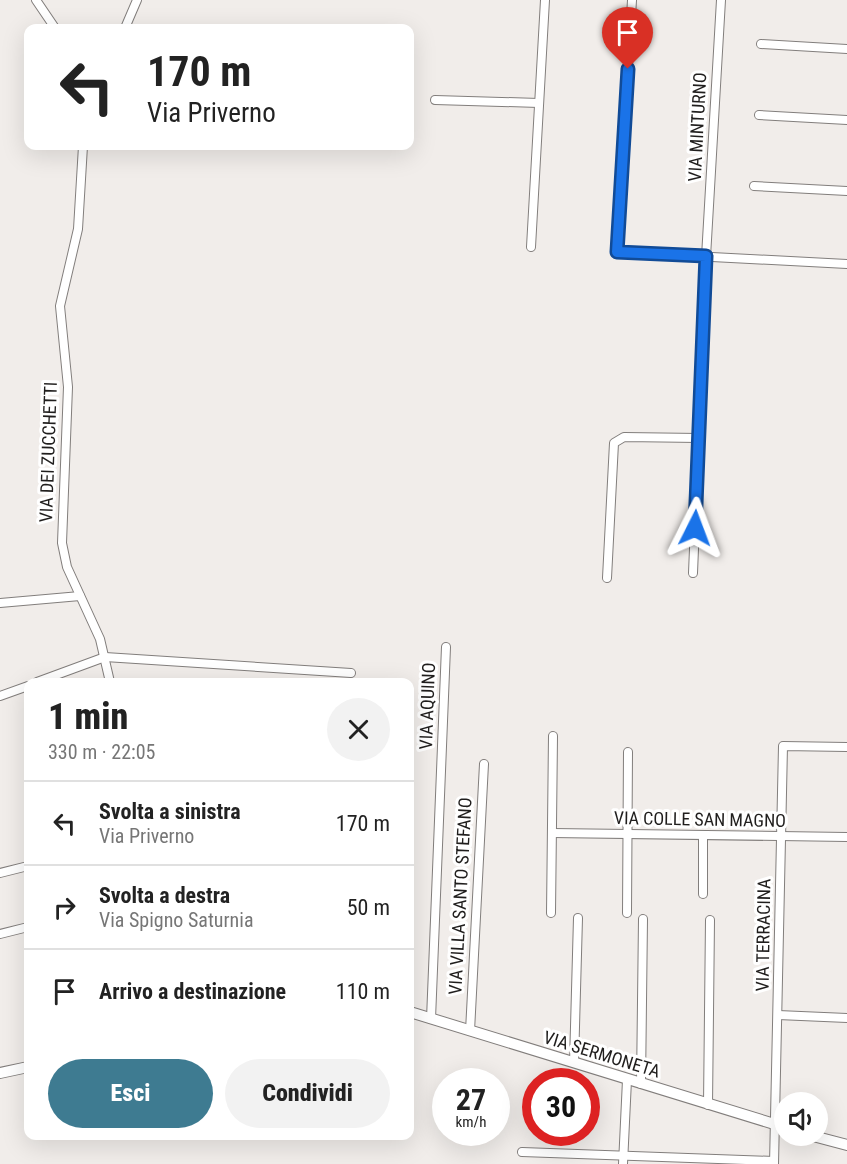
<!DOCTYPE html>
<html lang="it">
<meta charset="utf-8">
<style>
body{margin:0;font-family:"Roboto Condensed",sans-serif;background:#f2f2f2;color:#222;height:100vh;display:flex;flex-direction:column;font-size:22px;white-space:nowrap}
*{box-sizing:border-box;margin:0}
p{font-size:20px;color:#767676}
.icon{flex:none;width:33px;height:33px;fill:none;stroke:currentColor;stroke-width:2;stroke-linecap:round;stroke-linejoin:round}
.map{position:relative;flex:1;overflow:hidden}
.side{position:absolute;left:24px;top:678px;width:390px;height:462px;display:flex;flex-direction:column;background:#fff;border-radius:12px;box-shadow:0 6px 24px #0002}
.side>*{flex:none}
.guide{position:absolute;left:24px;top:24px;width:390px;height:126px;border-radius:12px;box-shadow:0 6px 24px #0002;background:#fff;color:#222;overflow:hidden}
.fabs{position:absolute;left:774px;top:1092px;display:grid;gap:12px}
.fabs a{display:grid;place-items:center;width:54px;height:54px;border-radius:50%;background:#fff;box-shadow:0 6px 24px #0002;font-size:30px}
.speed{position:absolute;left:432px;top:1068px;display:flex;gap:12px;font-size:30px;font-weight:700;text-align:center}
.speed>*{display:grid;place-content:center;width:78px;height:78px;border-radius:50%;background:#fff;box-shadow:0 6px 24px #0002;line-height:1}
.speed small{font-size:15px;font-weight:400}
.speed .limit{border:9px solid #d22;background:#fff;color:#111}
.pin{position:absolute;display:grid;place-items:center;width:51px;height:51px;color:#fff;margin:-62px -26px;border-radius:50% 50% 50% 0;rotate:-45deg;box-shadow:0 0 6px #0007}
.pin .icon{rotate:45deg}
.me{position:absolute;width:66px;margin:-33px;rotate:3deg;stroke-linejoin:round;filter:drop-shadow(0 0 4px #0008)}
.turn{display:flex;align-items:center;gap:21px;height:126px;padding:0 24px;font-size:27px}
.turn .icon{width:78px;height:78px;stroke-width:2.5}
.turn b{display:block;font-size:42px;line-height:51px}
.round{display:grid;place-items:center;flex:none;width:63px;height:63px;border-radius:32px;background:#f2f2f2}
.head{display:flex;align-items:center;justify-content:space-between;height:102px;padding:0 24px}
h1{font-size:36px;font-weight:800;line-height:45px}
.button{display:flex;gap:12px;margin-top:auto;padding:12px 24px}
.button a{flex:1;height:69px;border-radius:36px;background:#3e7b91;color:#fff;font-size:24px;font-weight:800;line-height:69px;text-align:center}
.button a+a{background:#f2f2f2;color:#222}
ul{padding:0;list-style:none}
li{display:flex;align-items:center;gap:18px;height:84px;padding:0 24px;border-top:2px solid #e0e0e0}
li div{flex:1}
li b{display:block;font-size:22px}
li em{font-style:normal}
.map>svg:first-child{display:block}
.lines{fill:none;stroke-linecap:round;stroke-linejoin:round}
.minor-casing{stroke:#827e7c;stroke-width:10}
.tertiary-casing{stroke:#827e7c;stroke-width:12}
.minor{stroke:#fff;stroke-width:8}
.tertiary{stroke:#fff;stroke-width:10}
.route-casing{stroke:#114b97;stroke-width:15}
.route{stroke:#1a73e8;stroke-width:10}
.labels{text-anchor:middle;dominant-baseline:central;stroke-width:6;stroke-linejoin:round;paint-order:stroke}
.street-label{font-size:18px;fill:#201e1d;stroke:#fff}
</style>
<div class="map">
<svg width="847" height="1164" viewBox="0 0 847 1164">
<rect width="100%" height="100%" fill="#f1edea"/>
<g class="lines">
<!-- minor casing -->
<g class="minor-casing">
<g id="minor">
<path d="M36,0l19,28"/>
<path d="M632,0l-15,252 230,12"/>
<path d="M125,28l12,-28"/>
<path d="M761,44l86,5"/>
<path d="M435,100l104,3"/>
<path d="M759,115l88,5"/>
<path d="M83,146l-5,83 -18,77 8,81 -6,156 5,24 33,72 10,43"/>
<path d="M754,186l93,5"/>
<path d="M531,247l14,-247"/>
<path d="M693,573l13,-316 15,-257"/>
<path d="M607,578l7,-135 10,-6 75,1"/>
<path d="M0,603l80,-7"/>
<path d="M37,682l68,-25 246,16"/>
<path d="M0,696l28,-10"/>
<path d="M552,833l295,4"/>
<path d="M703,835v59"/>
<path d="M0,873l28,-7"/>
<path d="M551,913l2,-177"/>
<path d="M627,913l1,-161"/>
<path d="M0,934l28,-7"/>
<path d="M778,1015l69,3"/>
<path d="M431,1019l15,-372"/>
<path d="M470,1031l14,-267"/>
<path d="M574,1063l4,-145"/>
<path d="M641,1084l2,-165"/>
<path d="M708,1105l2,-185"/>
<path d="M522,1152l252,9"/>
<path d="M623,1164l4,-84"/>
<path d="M774,1164l9,-418 64,1"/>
</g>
</g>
<!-- tertiary casing -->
<g class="tertiary-casing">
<g id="tertiary">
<path d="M410,1012l374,115"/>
<path d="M0,1073l28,-6"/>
<path d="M813,1136l34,9"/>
</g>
</g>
<!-- minor -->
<use href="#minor" class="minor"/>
<!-- tertiary -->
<use href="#tertiary" class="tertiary"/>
</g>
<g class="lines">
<!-- route casing -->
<g class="route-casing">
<path id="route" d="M628,69l-11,183 89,4 -11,272"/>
</g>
<!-- route -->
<use href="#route" class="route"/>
</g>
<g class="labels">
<!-- street labels -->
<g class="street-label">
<text transform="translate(697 127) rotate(-87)">VIA MINTURNO</text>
<text transform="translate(48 452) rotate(-88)">VIA DEI ZUCCHETTI</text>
<text transform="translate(427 706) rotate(-88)">VIA AQUINO</text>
<text transform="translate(700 819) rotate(1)">VIA COLLE SAN MAGNO</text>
<text transform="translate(460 896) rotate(-87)">VIA VILLA SANTO STEFANO</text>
<text transform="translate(763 935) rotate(-89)">VIA TERRACINA</text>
<text transform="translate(602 1054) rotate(17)">VIA SERMONETA</text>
</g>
</g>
</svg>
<div class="fabs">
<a><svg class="icon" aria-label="sound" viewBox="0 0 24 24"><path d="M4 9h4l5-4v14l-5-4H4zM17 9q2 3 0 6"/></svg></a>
</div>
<div class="speed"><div>27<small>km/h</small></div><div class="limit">30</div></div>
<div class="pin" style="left:628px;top:69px;background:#d93025"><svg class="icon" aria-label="arrive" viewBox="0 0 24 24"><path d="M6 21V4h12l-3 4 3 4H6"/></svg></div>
<svg class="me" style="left:695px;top:528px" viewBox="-20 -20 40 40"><path d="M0-17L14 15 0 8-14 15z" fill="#1a73e8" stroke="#fff" stroke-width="4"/></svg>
<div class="guide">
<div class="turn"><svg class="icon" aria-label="left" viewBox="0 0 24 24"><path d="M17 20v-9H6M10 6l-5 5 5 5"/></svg><div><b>170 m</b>Via Priverno</div></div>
</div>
<section class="side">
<div class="head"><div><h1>1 min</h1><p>330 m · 22:05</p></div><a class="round"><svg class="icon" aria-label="close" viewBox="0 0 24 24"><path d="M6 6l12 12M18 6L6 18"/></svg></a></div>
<ul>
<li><svg class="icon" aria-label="left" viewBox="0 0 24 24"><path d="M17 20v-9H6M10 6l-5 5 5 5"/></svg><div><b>Svolta a sinistra</b><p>Via Priverno</p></div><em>170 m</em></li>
<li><svg class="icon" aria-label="right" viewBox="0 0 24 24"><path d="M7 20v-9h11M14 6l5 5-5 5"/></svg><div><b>Svolta a destra</b><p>Via Spigno Saturnia</p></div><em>50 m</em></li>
<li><svg class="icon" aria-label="arrive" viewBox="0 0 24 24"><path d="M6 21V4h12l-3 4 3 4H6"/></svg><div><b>Arrivo a destinazione</b></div><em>110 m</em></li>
</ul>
<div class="button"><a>Esci</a><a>Condividi</a></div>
</section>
</div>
